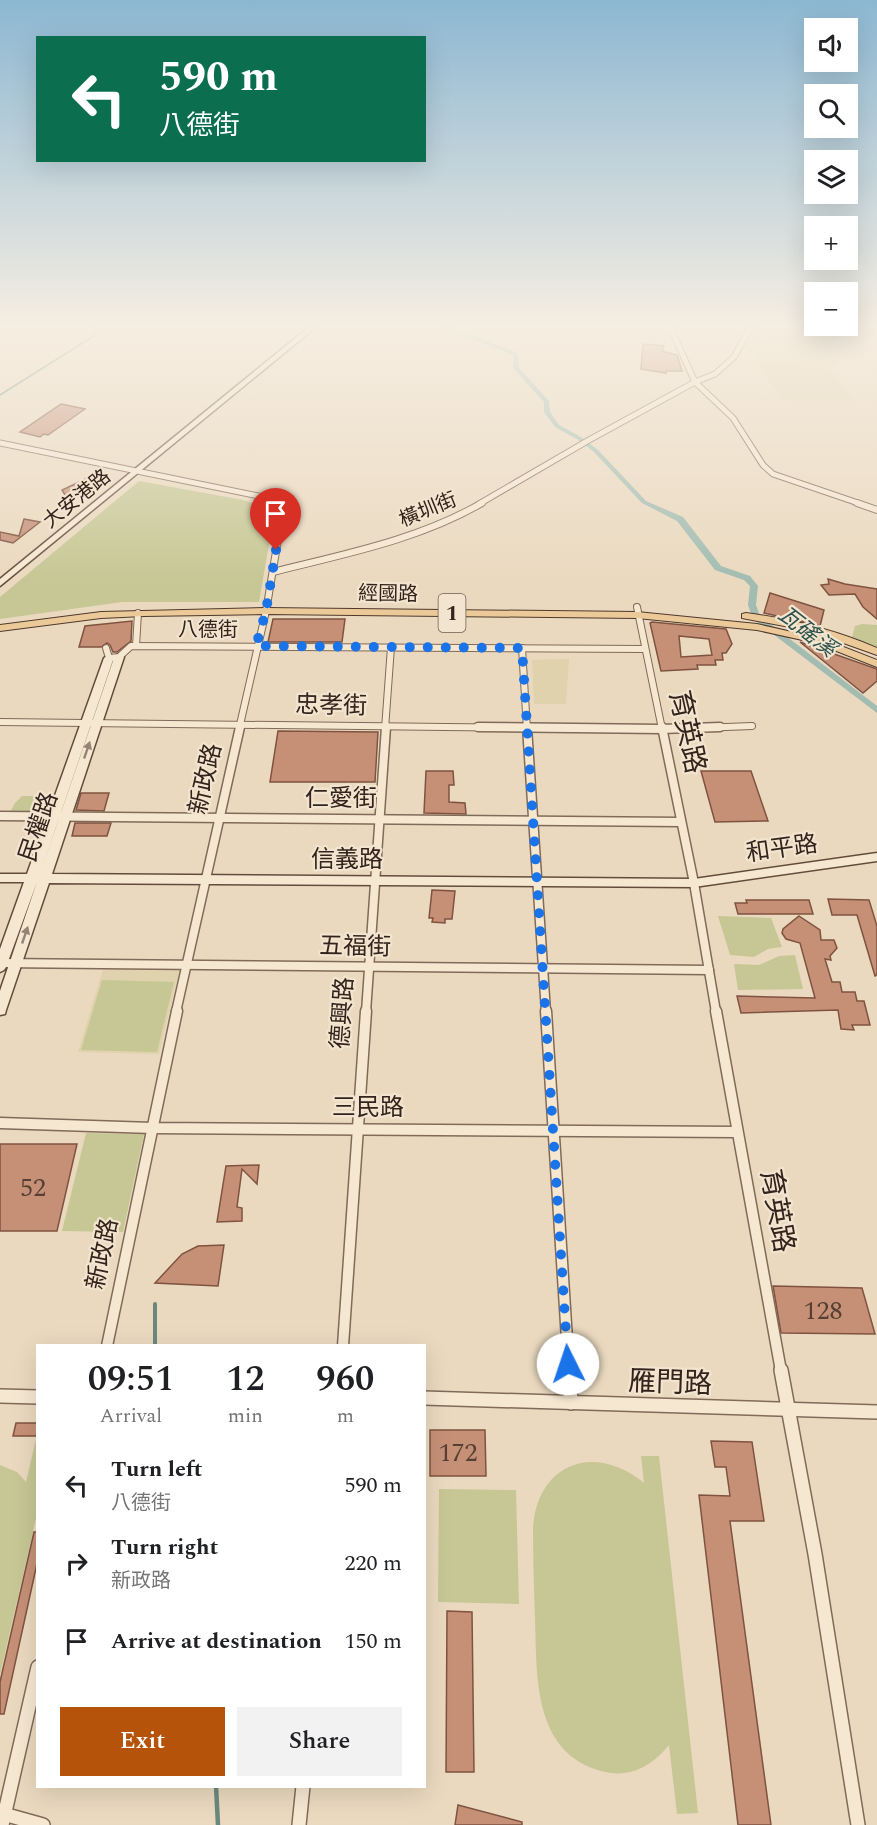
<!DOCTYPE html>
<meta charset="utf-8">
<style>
body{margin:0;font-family:Spectral,"Noto Sans TC",serif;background:#f2f2f2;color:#202124;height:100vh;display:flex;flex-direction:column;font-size:22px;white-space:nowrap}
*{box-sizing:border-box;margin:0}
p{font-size:20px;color:#757577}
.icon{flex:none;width:33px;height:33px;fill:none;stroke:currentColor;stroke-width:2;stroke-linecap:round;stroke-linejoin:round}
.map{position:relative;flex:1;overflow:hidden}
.drawer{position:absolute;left:36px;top:1344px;width:390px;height:444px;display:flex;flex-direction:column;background:#fff;border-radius:0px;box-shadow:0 6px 24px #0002}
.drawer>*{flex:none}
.top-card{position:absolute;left:36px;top:36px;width:390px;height:126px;border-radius:0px;box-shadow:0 6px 24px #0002;background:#0b6e4f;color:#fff;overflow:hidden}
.buttons{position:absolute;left:804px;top:18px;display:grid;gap:12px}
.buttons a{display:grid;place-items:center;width:54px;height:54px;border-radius:0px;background:#fff;box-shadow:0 6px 24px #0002;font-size:30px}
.pin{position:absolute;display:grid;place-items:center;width:51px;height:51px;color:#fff;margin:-62px -26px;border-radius:50% 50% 50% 0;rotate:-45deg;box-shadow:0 0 6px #0007}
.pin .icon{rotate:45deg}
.me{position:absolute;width:66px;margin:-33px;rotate:356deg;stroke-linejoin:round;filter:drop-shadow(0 0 4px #0008)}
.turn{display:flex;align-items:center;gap:21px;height:126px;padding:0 24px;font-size:27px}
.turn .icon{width:78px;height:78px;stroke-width:2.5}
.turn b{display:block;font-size:42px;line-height:51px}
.eta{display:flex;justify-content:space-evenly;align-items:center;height:102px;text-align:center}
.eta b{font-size:36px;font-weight:600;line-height:42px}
.action{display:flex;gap:12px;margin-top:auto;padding:12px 24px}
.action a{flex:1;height:69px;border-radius:0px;background:#b45309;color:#fff;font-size:24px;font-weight:600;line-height:69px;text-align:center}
.action a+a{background:#f2f2f2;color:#202124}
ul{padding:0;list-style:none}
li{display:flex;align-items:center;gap:18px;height:78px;padding:0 24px}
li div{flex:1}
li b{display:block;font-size:22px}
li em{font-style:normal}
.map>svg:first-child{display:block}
.farmland{fill:#dfd2ad}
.green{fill:#c6c794}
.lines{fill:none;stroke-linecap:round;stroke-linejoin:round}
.stream-far2{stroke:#6a897e;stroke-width:1.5}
.stream-far1{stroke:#6a897e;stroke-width:4}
.stream{stroke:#6a897e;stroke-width:4.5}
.canal{fill:#a2bcb2;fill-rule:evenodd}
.building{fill:#c69077;stroke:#7f5340;stroke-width:1.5;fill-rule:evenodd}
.street-far4-casing{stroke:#816a59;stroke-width:7}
.street-far3-casing{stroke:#816a59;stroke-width:8}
.street-far2-casing{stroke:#816a59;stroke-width:11}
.street-far1-casing{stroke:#816a59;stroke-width:13}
.street-casing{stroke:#816a59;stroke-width:16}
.secondary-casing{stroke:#634c3c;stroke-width:3}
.primary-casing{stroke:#4f392d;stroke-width:2}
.street-far4{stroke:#f6e7d1;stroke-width:5}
.street-far3{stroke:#f6e7d1;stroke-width:6}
.street-far2{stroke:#f6e7d1;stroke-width:8}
.street-far1{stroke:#f6e7d1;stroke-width:10}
.street{stroke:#f6e7d1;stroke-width:13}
.secondary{fill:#f6e7d1;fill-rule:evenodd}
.primary{fill:#ecc998;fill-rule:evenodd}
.oneway{fill:#948676}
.route{stroke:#1a73e8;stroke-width:10;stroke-dasharray:0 18}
.labels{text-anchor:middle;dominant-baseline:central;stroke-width:4.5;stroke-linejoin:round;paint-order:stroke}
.far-street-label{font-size:20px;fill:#32241c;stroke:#f2e4ce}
.shield{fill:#f2e4ce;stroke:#6c5e51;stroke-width:1.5}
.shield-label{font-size:22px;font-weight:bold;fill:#32241c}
.far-water-label{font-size:22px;font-style:italic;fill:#2c514b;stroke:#f2e4ce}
.street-label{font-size:24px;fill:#32241c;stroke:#f2e4ce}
.near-number-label{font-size:26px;fill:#573f33}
.near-street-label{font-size:28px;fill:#32241c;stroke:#f2e4ce}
</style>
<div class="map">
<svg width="877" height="1825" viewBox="0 0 877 1825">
<rect width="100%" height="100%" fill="#ead9bf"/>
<!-- farmland -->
<g class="farmland">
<path d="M755,327h63l13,27 6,8 -7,6 24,33 -71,-1 -26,-36v-11l-12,-2z"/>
<path d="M569,659l-3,45h-32l-2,-44z"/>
<path d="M104,966l76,2 -21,86 -81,-2z"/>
</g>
<!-- green -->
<g class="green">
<path d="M139,481l104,19 32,10 -16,92h-137l-122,17v-22z"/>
<path d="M862,624l15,1v25l-25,-13 3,-11z"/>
<path d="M22,796h34l-8,19 -39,-1 6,-11z"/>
<path d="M718,916l53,2 11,29 -14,2 -14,8 -24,-2z"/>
<path d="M795,955l8,34 -65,1 -4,-26 25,1 20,-9z"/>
<path d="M102,980l72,2 -17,70 -76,-2z"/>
<path d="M86,1133l58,1 -21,98 -61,-1z"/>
<path d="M36,1439l1,75 -37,161v-210l17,7 9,10z"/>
<path d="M641,1456h18l39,357 -21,1 -8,-69c-17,21 -39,34 -68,26 -68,-19 -64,-94 -66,-151 -1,-31 -2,-61 -2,-92 4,-65 62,-86 111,-45z"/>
<path d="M439,1489l77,1 3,114 -81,-2z"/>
</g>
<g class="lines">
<!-- stream-far2 -->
<path class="stream-far2" d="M0,395l92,-58 5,-5 -3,-5"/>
<!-- stream-far1 -->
<path class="stream-far1" d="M155,1304v42"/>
<!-- stream -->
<path class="stream" d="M216,1786l2,39"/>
<!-- canal -->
<path class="canal" d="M446,327h7l65,26 1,15 30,33 1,11 9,13 22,12 17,13 48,51 37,16 38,49 29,10 8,10 -2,19 4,11 117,90v7l-124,-94 -5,-14 2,-19 -6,-6 -29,-10 -38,-49 -35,-18 -48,-51 -17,-13 -22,-12 -11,-15v-10l-31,-34v-13l-55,-21z"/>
</g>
<!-- building -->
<g class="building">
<path d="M643,344l21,2 -2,5 15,4 5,16h-16v2l-25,-4z"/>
<path d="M61,404l24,5 -37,26 -4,-1 -4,3 -20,-5z"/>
<path d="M96,474l2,3 -30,23 -6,-10z"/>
<path d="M24,519l16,3 -27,21 -13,-3v-8l19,4z"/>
<path d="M828,579l17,5 32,5v30l-14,-12 -8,-13 -26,1 -8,-10 8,-1z"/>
<path d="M770,593l54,17 -4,16 -56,-13z"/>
<path d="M273,619h72l-3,23h-74z"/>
<path d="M132,621l-1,20 -14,11h-4l-3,-7 -3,-2 -6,4h-22l6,-21z"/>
<path d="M652,622l74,7 6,15 -6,9h-4l1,7h-8l1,5h-19l1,4 -37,2 -11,-48zM679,636l30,3 3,16 -31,2z"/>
<path d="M800,642l77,27v12l-14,12z"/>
<path d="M278,731l100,1 -3,50h-105z"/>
<path d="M426,771h27l1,14h-5v17l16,1 1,11 -42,-1z"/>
<path d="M701,771h50l17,50 -53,1z"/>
<path d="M81,793h28l-5,18 -28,-1z"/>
<path d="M75,823h36l-4,13h-35z"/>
<path d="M432,890l23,1 -3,28h-7v4l-13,-1 1,-4h-4z"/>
<path d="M828,899l41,1 8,26v49l-2,1 -18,-61h-25z"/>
<path d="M746,900h63l4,14h-75l-3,-11h12z"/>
<path d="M799,916l21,14 1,10h13l3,8 -7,8 1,4 -6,-1 7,23h8l2,10h13l2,9h7l6,24h-18l2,5 -13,-1 -3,-19 -97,3 -4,-17 78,2 -15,-55 -14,-4 -4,-6 1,-4z"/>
<path d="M0,1144h77l-20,87h-57z"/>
<path d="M259,1165l-2,19 -15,-15 -5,38 5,1v13l-25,1 9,-56z"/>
<path d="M224,1245l-6,41 -63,-3 27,-29 16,-8z"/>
<path d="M773,1286l89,2 13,46 -94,-1z"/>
<path d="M16,1423h22v13h-25z"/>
<path d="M430,1430h55l1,46h-56z"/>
<path d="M711,1441l41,1 12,79h-34l41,304h-33l-39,-330 31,1 -4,-29h-11z"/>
<path d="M34,1532h4v27l-34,155h-4v-32z"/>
<path d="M447,1611l25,1 2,160h-28z"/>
<path d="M458,1805l64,17v3h-67z"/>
</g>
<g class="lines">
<!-- street-far4 casing -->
<g class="street-far4-casing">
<g id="street-far4">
<path d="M670,327l25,55 38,36 30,47 10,9 88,30"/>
<path d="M0,443l268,55 13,6"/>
<path d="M479,504l110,-64 106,-58 20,-8 19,-17 17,-30"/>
</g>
</g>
<!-- street-far3 casing -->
<g class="street-far3-casing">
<g id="street-far3">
<path d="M857,503l20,7"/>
<path d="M273,572c71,-18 145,-32 209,-69"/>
<path d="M637,607l25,122"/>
<path d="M136,646l2,-33"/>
<path d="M106,648l3,10 10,-1 12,-11 514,3"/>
<path d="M522,648l5,81"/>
<path d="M0,722l620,7"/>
<path d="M239,729l27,-118 17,-101 -3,-7"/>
<path d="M385,729l6,-82"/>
<path d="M674,729l78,-3"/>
</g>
</g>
<!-- street-far2 casing -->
<g class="street-far2-casing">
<g id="street-far2">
<path d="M478,727l183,2 59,-2"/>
<path d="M527,727l19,285"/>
<path d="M662,727l32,156 22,129"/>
<path d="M0,816l681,6"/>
<path d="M0,963l709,7"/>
<path d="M176,1012l64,-285"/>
<path d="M366,1012l20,-285"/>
</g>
</g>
<!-- street-far1 casing -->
<g class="street-far1-casing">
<g id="street-far1">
<path d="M546,1011l23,360"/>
<path d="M716,1011l65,360"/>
<path d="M0,1123l153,5 584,4"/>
<path d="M107,1346l70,-335"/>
<path d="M343,1346l23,-335"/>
</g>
</g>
<!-- street casing -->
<g class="street-casing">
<g id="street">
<path d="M569,1370l2,33"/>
<path d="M781,1370l34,184 43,271"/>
<path d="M0,1396l38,1"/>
<path d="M424,1398l453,14"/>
<path d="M0,1813l43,12"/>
<path d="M2,1825l36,-158"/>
<path d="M299,1825l4,-39"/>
</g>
</g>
<!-- secondary casing -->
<g class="secondary-casing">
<g id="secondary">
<path d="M309,327h7l-316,259v-7z"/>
<path d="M119,654l5,3 -72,217 642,5 183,-26v8l-183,26 -645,-4 -43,127 -1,4 -5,1v-24l37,-109 -31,85 -2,3 -4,2v-23l24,-67h-24v-8h27l77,-216 5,-3 3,1 2,2 -74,216 74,-217z"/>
</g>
</g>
<!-- primary casing -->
<g class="primary-casing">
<g id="primary">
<path d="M266,608l371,4 120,12 66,15 54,21v7l-61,-24 -59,-13 -120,-12 -371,-4 -122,2 -43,2 -101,13v-6l101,-13z"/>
<path d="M746,613c45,6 89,17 131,35v7l-67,-24 -68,-13v-4z"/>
</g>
</g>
<!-- street-far4 -->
<use href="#street-far4" class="street-far4"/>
<!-- street-far3 -->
<use href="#street-far3" class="street-far3"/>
<!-- street-far2 -->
<use href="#street-far2" class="street-far2"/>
<!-- street-far1 -->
<use href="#street-far1" class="street-far1"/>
<!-- street -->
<use href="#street" class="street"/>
<!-- secondary -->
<use href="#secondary" class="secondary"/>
<!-- primary -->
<use href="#primary" class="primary"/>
</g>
<!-- one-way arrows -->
<defs><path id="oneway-solid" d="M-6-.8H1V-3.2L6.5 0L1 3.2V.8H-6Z" transform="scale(1.5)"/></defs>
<g class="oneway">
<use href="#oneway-solid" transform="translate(87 750) rotate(-71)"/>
<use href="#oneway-solid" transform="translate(25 935) rotate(-71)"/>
</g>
<!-- sky -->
<linearGradient id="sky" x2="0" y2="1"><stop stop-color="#8cb7d2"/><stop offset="0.56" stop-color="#f6eee2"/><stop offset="1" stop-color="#f6eee2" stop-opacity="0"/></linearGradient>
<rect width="877" height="582" fill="url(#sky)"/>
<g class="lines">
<!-- route -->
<path class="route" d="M276,550l-10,61 -10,35 266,2 46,716"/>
</g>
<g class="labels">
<!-- far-street labels -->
<g class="far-street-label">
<text transform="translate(77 499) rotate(-39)">大安港路</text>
<text transform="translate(428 510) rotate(-22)">橫圳街</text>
<text transform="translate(388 594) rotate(1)">經國路</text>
<text x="208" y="630">八德街</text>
</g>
<!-- shield labels -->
<rect class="shield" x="438.5" y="594" width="27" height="38" rx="4.5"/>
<g class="shield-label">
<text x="452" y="613">1</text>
</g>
<!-- far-water labels -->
<g class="far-water-label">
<text transform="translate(807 632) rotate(38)">瓦磘溪</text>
</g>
<!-- street labels -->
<g class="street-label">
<text transform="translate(331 706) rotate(1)">忠孝街</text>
<text transform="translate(206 779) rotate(-77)">新政路</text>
<text x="341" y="799">仁愛街</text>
<text transform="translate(39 827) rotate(-71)">民權路</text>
<text transform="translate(782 849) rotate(-8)">和平路</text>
<text x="347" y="860">信義路</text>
<text transform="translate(355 947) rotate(1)">五福街</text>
<text transform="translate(343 1013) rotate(-86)">德興路</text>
<text x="368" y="1108">三民路</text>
<text transform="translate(103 1254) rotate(-78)">新政路</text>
</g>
<!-- near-number labels -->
<g class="near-number-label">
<text x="33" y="1188">52</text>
<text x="823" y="1311">128</text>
<text x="458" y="1453">172</text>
</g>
<!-- near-street labels -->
<g class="near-street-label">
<text transform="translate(687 732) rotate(78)">育英路</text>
<text transform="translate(777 1211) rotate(80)">育英路</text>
<text transform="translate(670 1383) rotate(2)">雁門路</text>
</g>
</g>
</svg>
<div class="buttons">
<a><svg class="icon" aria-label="sound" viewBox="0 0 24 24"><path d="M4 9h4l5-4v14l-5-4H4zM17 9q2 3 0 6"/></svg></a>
<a><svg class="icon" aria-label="search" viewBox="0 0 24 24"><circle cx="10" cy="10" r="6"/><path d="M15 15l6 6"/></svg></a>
<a><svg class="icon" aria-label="layers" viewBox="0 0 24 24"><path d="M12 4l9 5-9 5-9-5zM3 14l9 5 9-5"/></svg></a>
<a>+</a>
<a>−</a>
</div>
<div class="pin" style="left:276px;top:550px;background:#d93025"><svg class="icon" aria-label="arrive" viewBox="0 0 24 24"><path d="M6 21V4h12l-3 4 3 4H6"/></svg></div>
<svg class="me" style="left:568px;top:1364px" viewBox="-20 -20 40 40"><circle r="19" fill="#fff"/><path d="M0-13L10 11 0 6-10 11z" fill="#1a73e8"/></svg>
<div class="top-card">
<div class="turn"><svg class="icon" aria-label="left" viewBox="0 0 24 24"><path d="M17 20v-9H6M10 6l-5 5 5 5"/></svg><div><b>590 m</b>八德街</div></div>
</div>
<section class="drawer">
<div class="eta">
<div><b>09:51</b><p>Arrival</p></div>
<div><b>12</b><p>min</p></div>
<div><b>960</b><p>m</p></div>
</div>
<ul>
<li><svg class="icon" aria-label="left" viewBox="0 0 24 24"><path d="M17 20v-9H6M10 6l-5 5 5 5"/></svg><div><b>Turn left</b><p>八德街</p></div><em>590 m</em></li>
<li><svg class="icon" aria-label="right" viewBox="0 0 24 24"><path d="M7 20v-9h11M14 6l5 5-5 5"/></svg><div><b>Turn right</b><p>新政路</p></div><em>220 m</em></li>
<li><svg class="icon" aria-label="arrive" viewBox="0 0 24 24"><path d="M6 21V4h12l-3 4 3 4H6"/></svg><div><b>Arrive at destination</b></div><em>150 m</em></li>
</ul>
<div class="action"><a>Exit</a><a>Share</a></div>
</section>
</div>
